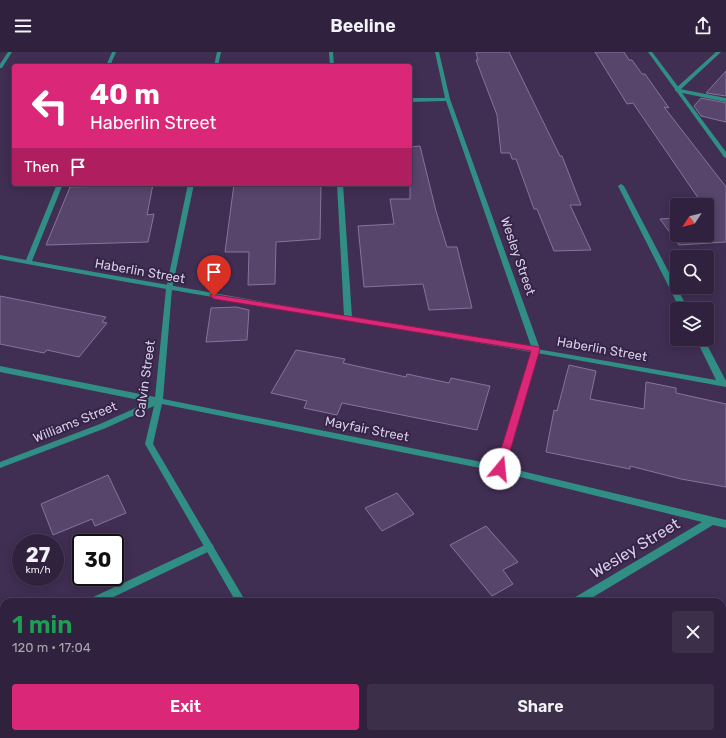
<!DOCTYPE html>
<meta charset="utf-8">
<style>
body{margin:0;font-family:Rubik,sans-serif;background:#3c2f49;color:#f1f3f6;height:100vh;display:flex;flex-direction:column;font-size:15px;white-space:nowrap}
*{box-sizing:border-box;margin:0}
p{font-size:13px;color:#a8a4b0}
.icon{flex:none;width:22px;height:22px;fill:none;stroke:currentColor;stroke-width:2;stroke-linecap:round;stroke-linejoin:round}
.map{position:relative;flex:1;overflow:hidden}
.side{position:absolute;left:0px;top:546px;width:726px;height:140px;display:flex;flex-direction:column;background:#30223e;border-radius:12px 12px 0 0;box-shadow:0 2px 10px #0003,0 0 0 1px #4b3f58}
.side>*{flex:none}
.top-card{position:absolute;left:12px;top:12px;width:400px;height:122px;border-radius:4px;box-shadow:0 2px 10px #0003,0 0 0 1px #4b3f58;background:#db2777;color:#fff;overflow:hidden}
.needle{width:26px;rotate:234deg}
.buttons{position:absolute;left:670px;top:146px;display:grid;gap:8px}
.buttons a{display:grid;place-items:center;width:44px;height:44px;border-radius:4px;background:#30223e;box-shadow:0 2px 10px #0003,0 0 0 1px #4b3f58;font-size:20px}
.speed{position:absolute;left:12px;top:482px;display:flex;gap:8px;font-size:20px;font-weight:700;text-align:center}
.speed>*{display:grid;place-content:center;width:52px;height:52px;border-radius:50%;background:#30223e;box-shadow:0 2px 10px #0003,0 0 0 1px #4b3f58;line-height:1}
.speed small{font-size:10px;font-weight:400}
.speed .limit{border:2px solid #111;border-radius:6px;background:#fff;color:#111}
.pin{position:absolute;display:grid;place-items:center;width:34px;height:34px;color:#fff;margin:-41px -17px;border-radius:50% 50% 50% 0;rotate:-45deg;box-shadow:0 0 4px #0007}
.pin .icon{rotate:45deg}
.me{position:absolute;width:44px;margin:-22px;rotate:17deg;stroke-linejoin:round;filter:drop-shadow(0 0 3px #0008)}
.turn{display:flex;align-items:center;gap:14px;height:84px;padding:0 12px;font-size:18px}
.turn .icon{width:52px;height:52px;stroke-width:2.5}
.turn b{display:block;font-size:28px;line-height:34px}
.then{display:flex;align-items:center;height:38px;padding:0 12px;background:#0003;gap:8px;font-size:15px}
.round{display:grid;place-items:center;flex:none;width:42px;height:42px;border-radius:4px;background:#3c2f49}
.head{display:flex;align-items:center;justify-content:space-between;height:68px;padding:0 12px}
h1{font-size:24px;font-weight:600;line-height:30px;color:#1e9e55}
.button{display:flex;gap:8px;margin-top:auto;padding:8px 12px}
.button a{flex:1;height:46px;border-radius:4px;background:#db2777;color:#fff;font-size:16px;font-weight:600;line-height:46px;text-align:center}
.button a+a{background:#3c2f49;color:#f1f3f6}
header{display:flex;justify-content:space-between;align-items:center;height:52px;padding:0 12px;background:#30223e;font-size:18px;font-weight:600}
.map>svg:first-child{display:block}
.building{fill:#57456c;stroke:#86749d}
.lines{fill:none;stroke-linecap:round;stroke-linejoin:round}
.lane{fill:#308e84;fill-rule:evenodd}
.street{fill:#308e84;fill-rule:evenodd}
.route{fill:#db2777;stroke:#8e194d}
.labels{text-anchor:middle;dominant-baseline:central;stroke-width:4;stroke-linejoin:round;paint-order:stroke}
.street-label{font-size:13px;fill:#d6cde3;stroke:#352448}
.near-street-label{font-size:16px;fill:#d6cde3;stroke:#352448}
</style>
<header><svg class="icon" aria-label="menu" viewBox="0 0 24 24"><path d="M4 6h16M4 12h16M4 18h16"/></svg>Beeline<svg class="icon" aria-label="share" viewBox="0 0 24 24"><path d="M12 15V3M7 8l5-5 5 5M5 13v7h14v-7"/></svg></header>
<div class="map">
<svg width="726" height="686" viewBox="0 0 726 686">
<rect width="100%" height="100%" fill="#402e53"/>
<!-- building -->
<g class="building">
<path d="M476,0h33l51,104h2l19,49h-11l21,45 -37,1 -17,-42h-3l-18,-50h-4l-2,-6h-9l-4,-38 -21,-55h2z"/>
<path d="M595,0h29l5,8h3l10,14h3l24,34 -5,-1 62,80v55l-47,3 -19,-26 17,-1v17h30v-18l4,-1 -4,-5v-6h-4l-70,-102 -6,1z"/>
<path d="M726,19v25l-20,-3z"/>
<path d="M701,46l25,5v19l-25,-6 -7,-10z"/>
<path d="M420,94l16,65 11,36h10l15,61 -43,2 -6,-26 -59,3 -6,-61 36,-2 -4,-25h20v-52z"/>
<path d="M114,132h39l-6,31 7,-1 -6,28 -102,3 24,-58 43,-1z"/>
<path d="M234,132h87l-1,55 -44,3 -1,42 -27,1 1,-33h-24z"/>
<path d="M0,244l106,21 -4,5 5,1 -28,34 -32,-7 -3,3 -44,-9z"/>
<path d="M236,255l13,3 -2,30 -41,2 5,-34z"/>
<path d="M296,298l49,9 -2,4 63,14 1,-3 42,9 2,-5 39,8 -13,44 -135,-27 -5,12 -33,-7 3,-7 -36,-8z"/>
<path d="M569,313l27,6 -6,28 54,10 2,-27 30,6v5l50,11v83l-45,-8 -51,-13v3l-84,-17 8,-42 3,1z"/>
<path d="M108,423l18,38 -31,13 -3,-7 -39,16 -12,-31z"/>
<path d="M397,441l17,21 -32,17 -17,-23z"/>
<path d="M486,474l32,36 -15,8 10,14 -21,12 -42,-51z"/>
</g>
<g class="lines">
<!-- lane -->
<g class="lane">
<path d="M112,0h4l-6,14h-4z"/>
<path d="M329,0h4l1,14h-4z"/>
<path d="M716,0h5l-42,39h-4v-2z"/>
<path d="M57,132h6l-31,77 312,55 -7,-132h6l9,133 364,63 -20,-41h8l22,42v6c-242,-45 -484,-83 -726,-128v-4l26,5z"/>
<path d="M621,132l3,2 64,123h-8l-62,-123z"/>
<path d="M209,491l3,1 2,3 -2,3 -109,52h-15l1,-3z"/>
<path d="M4,588v10l-4,2v-10z"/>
</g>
<!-- street -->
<g class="street">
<path d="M8,0h4l-10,16h-2v-4z"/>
<path d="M217,0h4l-3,14h-4z"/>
<path d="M435,0h4l11,47 90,250 -35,118 221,53v8l-13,-3 -128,77h-14l1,-3 130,-77 -202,-50 -338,-68 -9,40 93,158h-10l-91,-158 9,-38 -48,22 -106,40v-6l100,-38 49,-22 -149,-30v-6l155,31 11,-108 22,-105h6l-22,105 -9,110 334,66 35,-116 -86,-248 -36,1v-4h35z"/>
<path d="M648,0h4l28,37 46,9v4l-44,-9 44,59v6l-2,-1z"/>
<path d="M312,682h13l2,4h-13z"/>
<path d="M344,682h17l-2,4h-17z"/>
</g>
</g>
<!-- route -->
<path class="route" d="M211,242l328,53 1,2 -36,123h-7l-2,-3 36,-118 -317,-52 -4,-3z"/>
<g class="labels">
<!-- street labels -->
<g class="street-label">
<text transform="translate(518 204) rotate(71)">Wesley Street</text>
<text transform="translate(140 219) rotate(10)">Haberlin Street</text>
<text transform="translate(602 297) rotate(10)">Haberlin Street</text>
<text transform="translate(145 327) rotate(-82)">Calvin Street</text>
<text transform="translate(75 370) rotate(-22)">Williams Street</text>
<text transform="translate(367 377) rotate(11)">Mayfair Street</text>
</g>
<!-- near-street labels -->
<g class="near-street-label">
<text transform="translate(635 496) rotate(-31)">Wesley Street</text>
</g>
</g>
</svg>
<div class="buttons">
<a><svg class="needle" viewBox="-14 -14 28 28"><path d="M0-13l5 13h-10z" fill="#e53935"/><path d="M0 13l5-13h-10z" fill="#a8a4b0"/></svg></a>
<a><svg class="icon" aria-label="search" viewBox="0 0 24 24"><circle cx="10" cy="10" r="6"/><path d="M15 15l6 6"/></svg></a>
<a><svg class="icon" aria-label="layers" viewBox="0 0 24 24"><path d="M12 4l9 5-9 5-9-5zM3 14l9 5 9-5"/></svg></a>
</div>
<div class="speed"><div>27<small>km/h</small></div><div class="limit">30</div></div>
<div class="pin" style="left:214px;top:244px;background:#d93025"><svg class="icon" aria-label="arrive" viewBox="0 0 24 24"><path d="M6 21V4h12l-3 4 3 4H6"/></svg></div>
<svg class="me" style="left:500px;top:417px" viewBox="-20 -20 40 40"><circle r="19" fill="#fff"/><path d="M0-13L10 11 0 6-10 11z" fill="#db2777"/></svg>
<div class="top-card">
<div class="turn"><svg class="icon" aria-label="left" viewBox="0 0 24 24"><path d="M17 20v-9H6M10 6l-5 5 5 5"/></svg><div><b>40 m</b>Haberlin Street</div></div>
<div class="then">Then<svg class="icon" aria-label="arrive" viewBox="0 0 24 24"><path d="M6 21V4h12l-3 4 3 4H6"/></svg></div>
</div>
<section class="side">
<div class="head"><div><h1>1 min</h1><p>120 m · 17:04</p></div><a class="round"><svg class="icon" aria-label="close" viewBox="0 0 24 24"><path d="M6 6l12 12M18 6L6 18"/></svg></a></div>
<div class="button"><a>Exit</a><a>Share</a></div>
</section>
</div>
